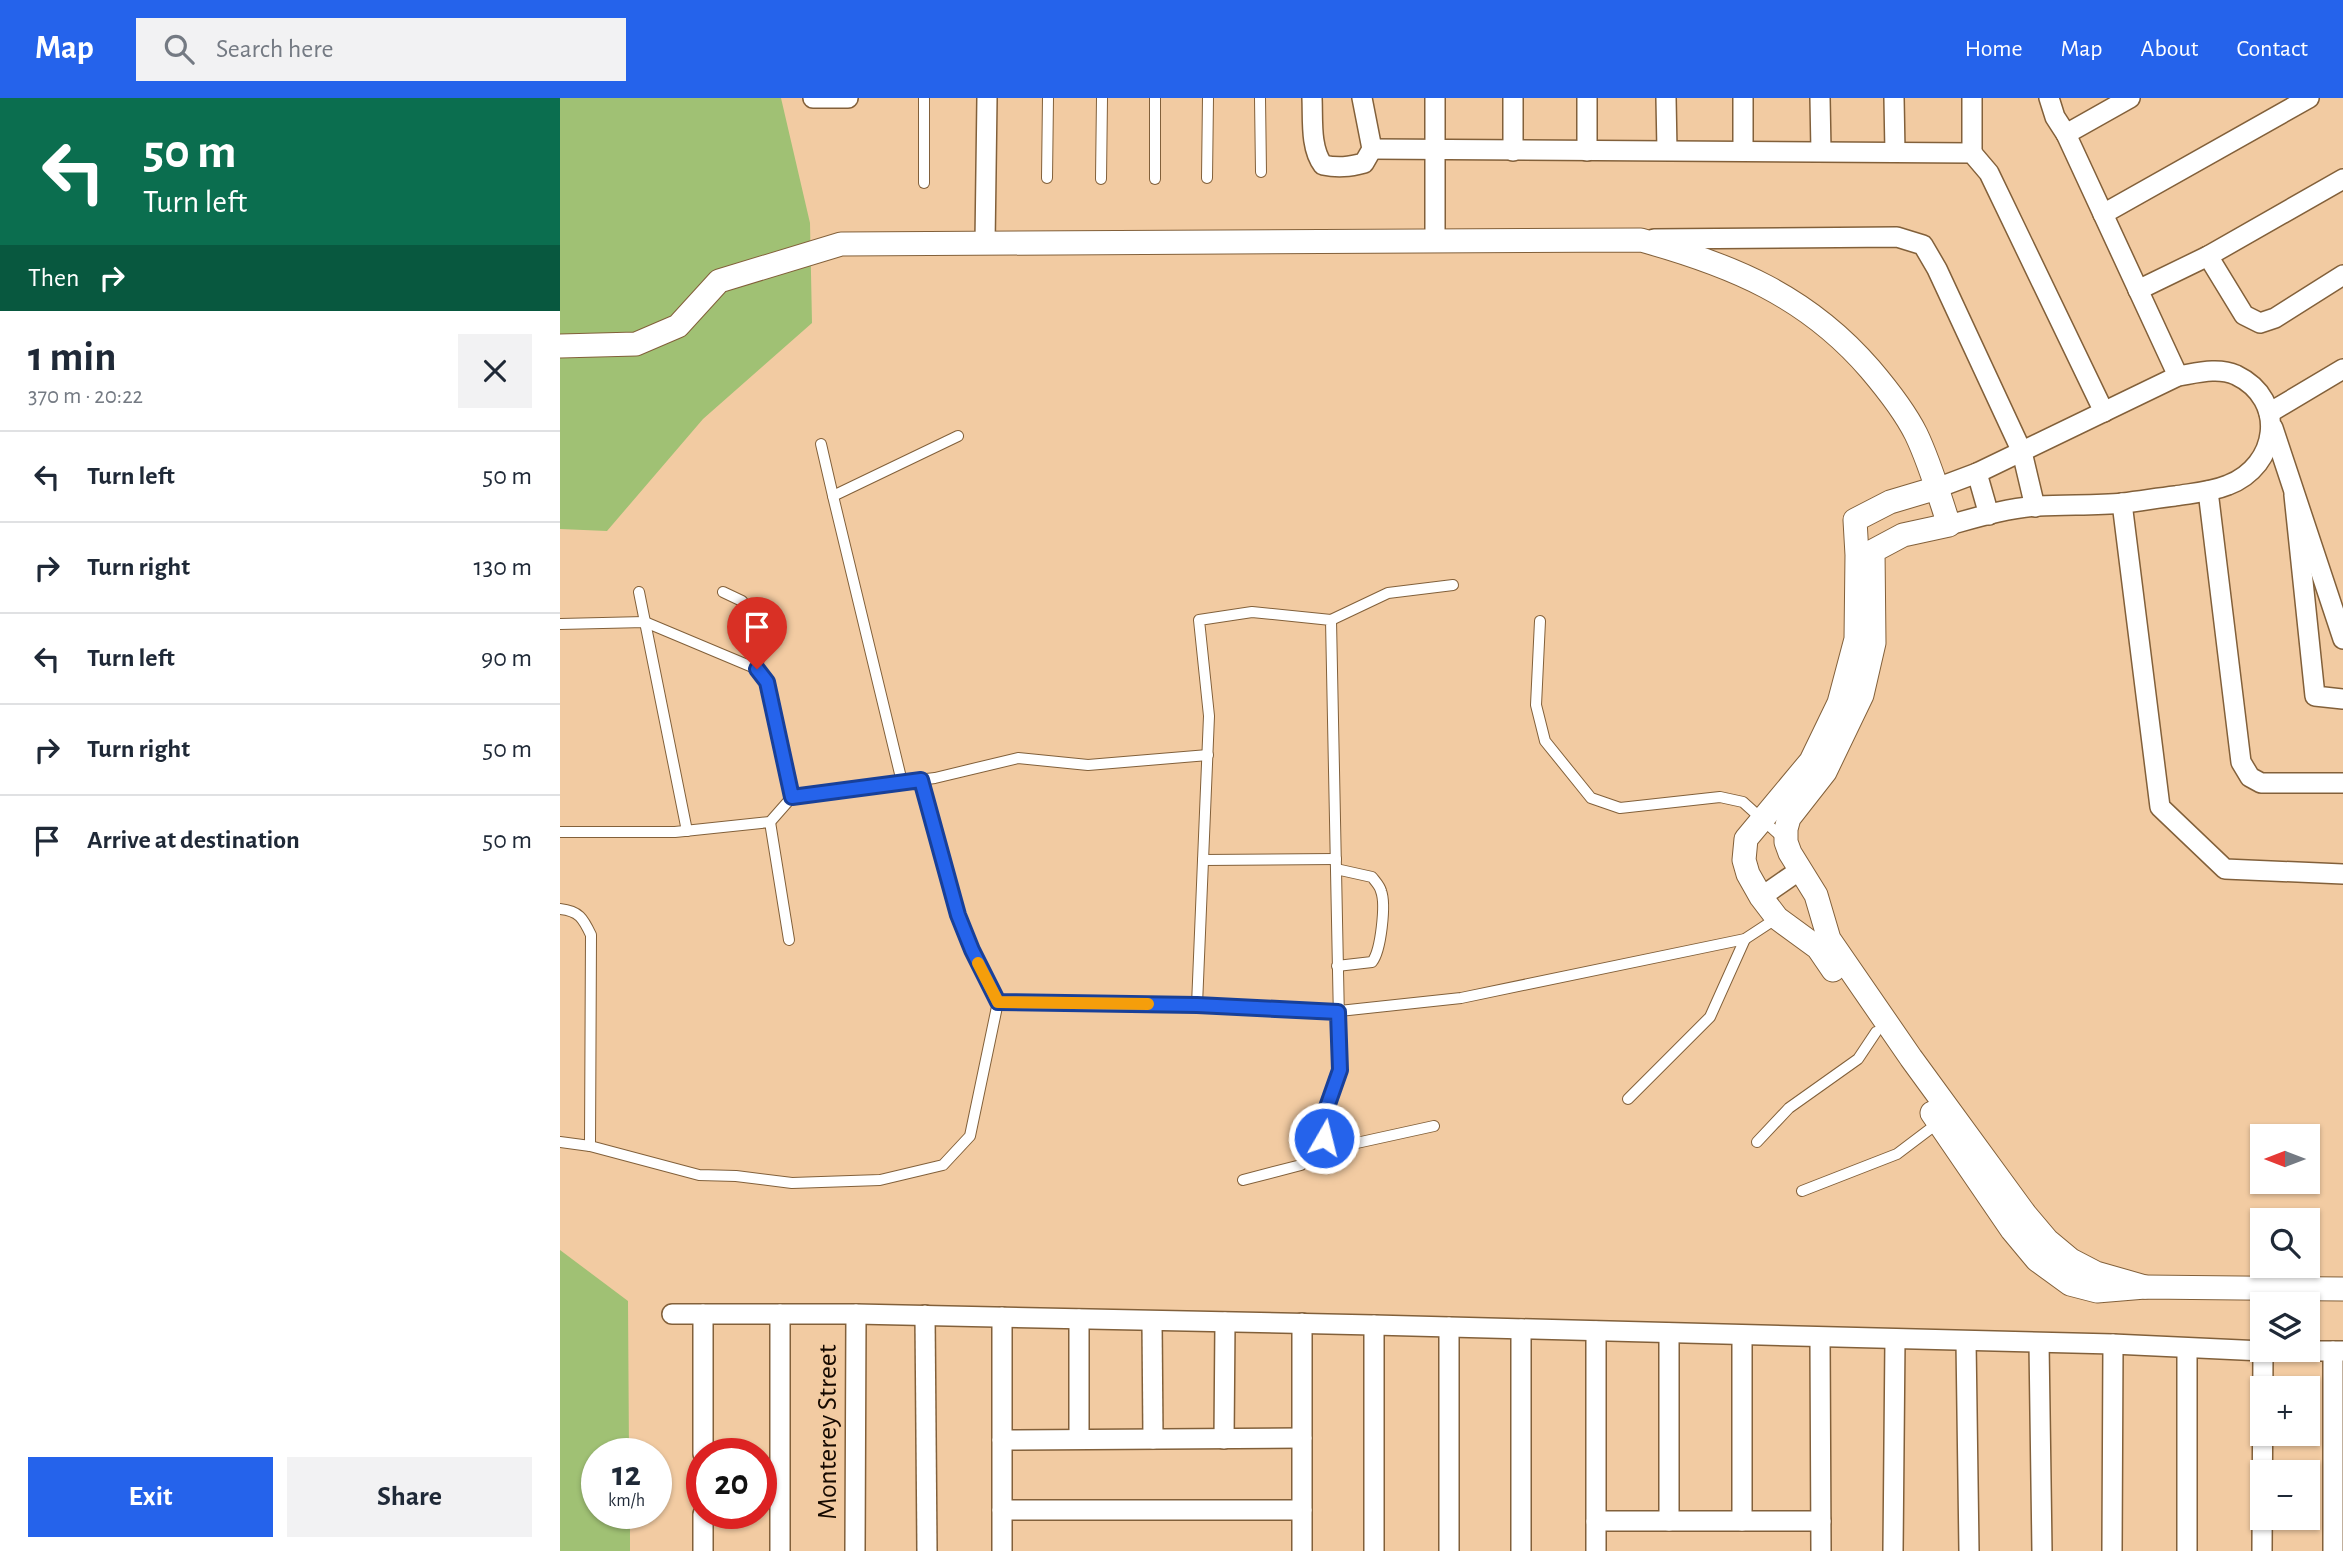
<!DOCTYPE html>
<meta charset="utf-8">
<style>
body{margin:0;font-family:"Alegreya Sans",sans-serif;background:#f2f2f3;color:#1f2937;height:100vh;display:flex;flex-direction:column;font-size:26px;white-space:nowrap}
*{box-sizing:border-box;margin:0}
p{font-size:23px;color:#747a83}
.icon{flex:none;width:38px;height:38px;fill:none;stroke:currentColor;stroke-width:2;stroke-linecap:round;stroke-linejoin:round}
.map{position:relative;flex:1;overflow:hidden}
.side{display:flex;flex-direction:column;background:#fff;width:560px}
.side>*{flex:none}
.hud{background:#0b6e4f;color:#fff;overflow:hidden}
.needle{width:46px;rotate:270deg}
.controls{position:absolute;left:1690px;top:1026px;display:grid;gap:14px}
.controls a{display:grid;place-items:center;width:70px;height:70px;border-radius:0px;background:#fff;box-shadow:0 2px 5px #0004;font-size:35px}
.speed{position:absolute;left:21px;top:1340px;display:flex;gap:14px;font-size:35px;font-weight:700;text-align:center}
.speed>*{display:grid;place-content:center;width:91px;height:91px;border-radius:50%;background:#fff;box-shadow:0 2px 5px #0004;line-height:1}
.speed small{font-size:18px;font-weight:400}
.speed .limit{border:10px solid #d22;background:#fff;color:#111}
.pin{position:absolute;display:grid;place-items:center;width:60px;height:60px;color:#fff;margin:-72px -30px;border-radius:50% 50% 50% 0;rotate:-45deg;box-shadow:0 0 7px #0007}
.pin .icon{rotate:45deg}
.me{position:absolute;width:77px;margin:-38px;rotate:8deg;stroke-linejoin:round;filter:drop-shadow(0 0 5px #0008)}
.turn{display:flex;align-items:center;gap:24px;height:147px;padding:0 28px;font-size:32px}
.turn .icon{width:91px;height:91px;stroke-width:2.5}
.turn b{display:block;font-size:49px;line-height:60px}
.then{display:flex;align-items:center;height:66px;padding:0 28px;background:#0003;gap:14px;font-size:26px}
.round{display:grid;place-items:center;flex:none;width:74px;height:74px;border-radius:0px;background:#f2f2f3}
.overview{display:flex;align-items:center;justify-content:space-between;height:119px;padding:0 28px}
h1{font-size:42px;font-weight:700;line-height:52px}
.primary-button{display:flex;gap:14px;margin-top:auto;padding:14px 28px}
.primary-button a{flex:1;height:80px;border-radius:0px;background:#2563eb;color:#fff;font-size:28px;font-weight:700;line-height:80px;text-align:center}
.primary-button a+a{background:#f2f2f3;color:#1f2937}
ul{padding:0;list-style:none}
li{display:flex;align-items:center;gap:21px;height:91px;padding:0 28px;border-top:2px solid #e0e1e3}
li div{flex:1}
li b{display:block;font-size:26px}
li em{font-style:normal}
header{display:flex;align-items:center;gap:42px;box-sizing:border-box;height:98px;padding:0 35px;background:#2563eb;color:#fff}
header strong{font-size:33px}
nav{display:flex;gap:38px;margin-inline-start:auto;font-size:24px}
.search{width:490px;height:63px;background:#f2f2f3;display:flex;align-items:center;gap:18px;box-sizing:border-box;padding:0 24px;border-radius:0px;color:#747a83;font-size:26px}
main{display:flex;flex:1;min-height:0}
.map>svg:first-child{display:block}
.green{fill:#a0c174}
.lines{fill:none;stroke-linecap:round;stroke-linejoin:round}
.service-casing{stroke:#82603a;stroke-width:12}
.minor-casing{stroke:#82603a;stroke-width:22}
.tertiary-casing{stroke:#82603a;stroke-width:25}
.service{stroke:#fff;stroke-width:10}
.minor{stroke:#fff;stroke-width:19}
.tertiary{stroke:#fff;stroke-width:23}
.route-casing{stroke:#184099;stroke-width:18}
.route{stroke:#2563eb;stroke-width:12}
.slow{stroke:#f59e0b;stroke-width:12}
.labels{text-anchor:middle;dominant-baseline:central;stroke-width:5;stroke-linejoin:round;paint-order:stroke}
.street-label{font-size:28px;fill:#150900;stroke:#f2cba2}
</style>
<header>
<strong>Map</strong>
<div class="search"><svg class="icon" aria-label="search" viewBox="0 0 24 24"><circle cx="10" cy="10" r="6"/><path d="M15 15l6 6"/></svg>Search here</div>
<nav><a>Home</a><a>Map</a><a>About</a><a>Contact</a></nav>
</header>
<main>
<section class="side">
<div class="hud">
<div class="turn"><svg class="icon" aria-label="left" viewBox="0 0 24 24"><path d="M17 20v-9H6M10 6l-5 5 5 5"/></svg><div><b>50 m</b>Turn left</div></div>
<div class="then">Then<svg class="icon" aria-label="right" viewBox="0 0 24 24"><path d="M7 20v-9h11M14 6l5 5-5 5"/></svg></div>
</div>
<div class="overview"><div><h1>1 min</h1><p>370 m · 20:22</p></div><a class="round"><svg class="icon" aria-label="close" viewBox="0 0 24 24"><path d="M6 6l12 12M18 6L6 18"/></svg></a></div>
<ul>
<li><svg class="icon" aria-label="left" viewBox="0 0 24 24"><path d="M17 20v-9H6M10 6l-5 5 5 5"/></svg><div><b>Turn left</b></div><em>50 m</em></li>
<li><svg class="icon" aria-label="right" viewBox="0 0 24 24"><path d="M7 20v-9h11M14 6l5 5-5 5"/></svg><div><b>Turn right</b></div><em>130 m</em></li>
<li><svg class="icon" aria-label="left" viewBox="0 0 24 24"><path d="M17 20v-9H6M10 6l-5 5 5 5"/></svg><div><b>Turn left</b></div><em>90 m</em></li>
<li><svg class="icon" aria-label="right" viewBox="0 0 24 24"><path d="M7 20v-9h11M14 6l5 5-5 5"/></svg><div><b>Turn right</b></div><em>50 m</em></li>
<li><svg class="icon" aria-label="arrive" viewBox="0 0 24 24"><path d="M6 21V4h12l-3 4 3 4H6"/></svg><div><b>Arrive at destination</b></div><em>50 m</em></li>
</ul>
<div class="primary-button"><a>Exit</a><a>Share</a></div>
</section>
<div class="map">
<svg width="1783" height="1453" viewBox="0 0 1783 1453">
<rect width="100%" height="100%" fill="#f2cba2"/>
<!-- green -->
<g class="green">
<path d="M0,0h221l29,125 2,100 -109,96 -96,112 -47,-2z"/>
<path d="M0,1152l68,51 1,153h-32v60h33v37h-70z"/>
</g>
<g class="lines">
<!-- service casing -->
<g class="service-casing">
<g id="service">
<path d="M364,0v85"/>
<path d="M595,0v81"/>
<path d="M700,0l1,74"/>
<path d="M487,80l1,-80"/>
<path d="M647,80l1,-80"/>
<path d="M541,81l1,-81"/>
<path d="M398,338l-125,60 69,286 33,-4 83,-20 70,7 120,-10"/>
<path d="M261,346l12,52"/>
<path d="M79,494l48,239"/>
<path d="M163,494l19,9 22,29 -7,39"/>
<path d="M771,522l57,-27 65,-8"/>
<path d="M980,523l-4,84 9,36 46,57 29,10 100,-11 23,5 41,37"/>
<path d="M0,526l85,-2 112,47 10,13 25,115"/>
<path d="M210,724l19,118"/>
<path d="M0,734h115l95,-10 22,-25 110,-15"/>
<path d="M643,762l133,-1"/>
<path d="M776,771l36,8c3,4 8,9 9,14 5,13 0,60 -9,71l-35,4"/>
<path d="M0,811c19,2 23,9 31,26l-1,211"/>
<path d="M438,904l199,3 133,7 131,-14 284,-59 32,-21"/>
<path d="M637,907l12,-289 -10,-96 53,-8 79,8 9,450 -19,54 2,14 20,8 91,-20"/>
<path d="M1068,1001l82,-82 35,-78"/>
<path d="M0,1044l30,4 109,29 37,1 56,7 88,-3 63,-15 27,-29 28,-134 -26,-52 -14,-35 -37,-135"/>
<path d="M1197,1044l32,-34 69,-49 18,-27"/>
<path d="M683,1082l58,-15 4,-9 18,-18"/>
<path d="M1242,1093l95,-37 41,-31"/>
</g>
</g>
<!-- minor casing -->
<g class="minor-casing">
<g id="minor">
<path d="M253,0h35"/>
<path d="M752,0c1,21 -2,50 11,67 15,3 26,2 41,-2l8,-14 -10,-51"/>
<path d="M1027,0v53"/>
<path d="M1106,0l1,52"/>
<path d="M1183,0v53"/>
<path d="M1260,0l1,53"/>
<path d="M1334,0l1,54"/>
<path d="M1489,0l6,19 11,17 112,242"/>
<path d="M1506,36l64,-36"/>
<path d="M812,51l600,4 17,20 115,239"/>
<path d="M953,53v-53"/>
<path d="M1412,55v-55"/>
<path d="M1543,116l206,-116"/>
<path d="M1094,141l243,-2 26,8 14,24 85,183 13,55"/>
<path d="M875,142v-142"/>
<path d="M425,145l2,-145"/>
<path d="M1648,158l36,59 16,8 15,-5 68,-43"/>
<path d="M1578,192l70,-34 135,-77"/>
<path d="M1709,315l74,-44"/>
<path d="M1713,330l70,211"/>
<path d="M1417,375l12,42"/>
<path d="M1377,390l40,-15 201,-97c19,-3 40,-9 58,-1 52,25 42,91 -8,110 -17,7 -35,8 -53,11 -17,2 -35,5 -52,7 -28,3 -57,1 -85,3 -30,2 -60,11 -89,19"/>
<path d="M1648,393l33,271 9,15 11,6h82"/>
<path d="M1734,397l21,201 28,3"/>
<path d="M1562,405l38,304 65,62 118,5"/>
<path d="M1201,799l39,-27"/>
<path d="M112,1216h184l518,11 739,19 150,7h80"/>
<path d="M220,1216v237"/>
<path d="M365,1217l2,236"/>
<path d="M592,1223l1,118"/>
<path d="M742,1225v228"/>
<path d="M814,1227v226"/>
<path d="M889,1229v224"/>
<path d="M961,1231v222"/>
<path d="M1036,1233v220"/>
<path d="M1109,1235v188"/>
<path d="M1182,1237v186"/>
<path d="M1260,1240l1,213"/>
<path d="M1406,1243l3,210"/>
<path d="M1479,1245l3,208"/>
<path d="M519,1341v-120"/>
<path d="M664,1341l1,-117"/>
<path d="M442,1342l300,-2"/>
<path d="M143,1356v-140"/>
<path d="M442,1412h300"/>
<path d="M1036,1423h225"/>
<path d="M143,1453v-37"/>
<path d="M295,1453l1,-237"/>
<path d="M442,1453v-234"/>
<path d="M1333,1453l2,-212"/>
<path d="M1552,1453l1,-207"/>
<path d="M1627,1453v-202"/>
<path d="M1702,1453l1,-200"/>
<path d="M1773,1453v-200"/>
</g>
</g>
<!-- tertiary casing -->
<g class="tertiary-casing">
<g id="tertiary">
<path d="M0,248l76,-2 42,-18 41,-45 122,-37 800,-4c91,25 166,56 229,129 17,20 34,41 46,65 14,29 23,61 33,91l-46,10 -30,16 1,92 -12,52 -37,77 -36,46 -3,11v13l4,11 26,42 13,44 82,119 114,156 22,26 24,20 25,13 49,14"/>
<path d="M1273,872l-15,-22 -41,-30 -16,-21 -13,-23 -4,-14 2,-21 65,-78 28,-58 17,-64 1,-84 -2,-35 35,-18 47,-14"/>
<path d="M1372,1015l80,117 25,30 33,24 27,7 48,-4 198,2"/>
</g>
</g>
<!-- service -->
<use href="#service" class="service"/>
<!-- minor -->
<use href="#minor" class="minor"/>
<!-- tertiary -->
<use href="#tertiary" class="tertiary"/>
</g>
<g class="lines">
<!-- route casing -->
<g class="route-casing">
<path id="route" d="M197,571l10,13 25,115 129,-17 37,135 14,35 26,52 199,3 141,7 2,58 -19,54 3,14"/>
</g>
<!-- route -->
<use href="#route" class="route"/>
<!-- slow -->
<path class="slow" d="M418,865l20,39 150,2"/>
</g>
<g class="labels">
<!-- street labels -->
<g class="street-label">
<text transform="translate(268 1334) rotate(-90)">Monterey Street</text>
</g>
</g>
</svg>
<div class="controls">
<a><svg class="needle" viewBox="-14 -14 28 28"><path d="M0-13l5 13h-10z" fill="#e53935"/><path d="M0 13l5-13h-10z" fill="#747a83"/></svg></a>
<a><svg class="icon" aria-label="search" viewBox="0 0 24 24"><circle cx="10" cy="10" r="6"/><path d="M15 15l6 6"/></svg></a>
<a><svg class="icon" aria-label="layers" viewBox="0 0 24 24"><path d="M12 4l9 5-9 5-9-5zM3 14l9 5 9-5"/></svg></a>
<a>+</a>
<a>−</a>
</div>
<div class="speed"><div>12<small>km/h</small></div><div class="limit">20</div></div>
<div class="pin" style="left:197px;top:571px;background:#d93025"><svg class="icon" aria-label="arrive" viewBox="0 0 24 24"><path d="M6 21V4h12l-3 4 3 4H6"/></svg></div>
<svg class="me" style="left:764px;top:1040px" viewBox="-20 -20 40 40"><circle r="17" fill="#2563eb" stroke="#fff" stroke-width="3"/><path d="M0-11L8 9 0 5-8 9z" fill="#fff"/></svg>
</div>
</main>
